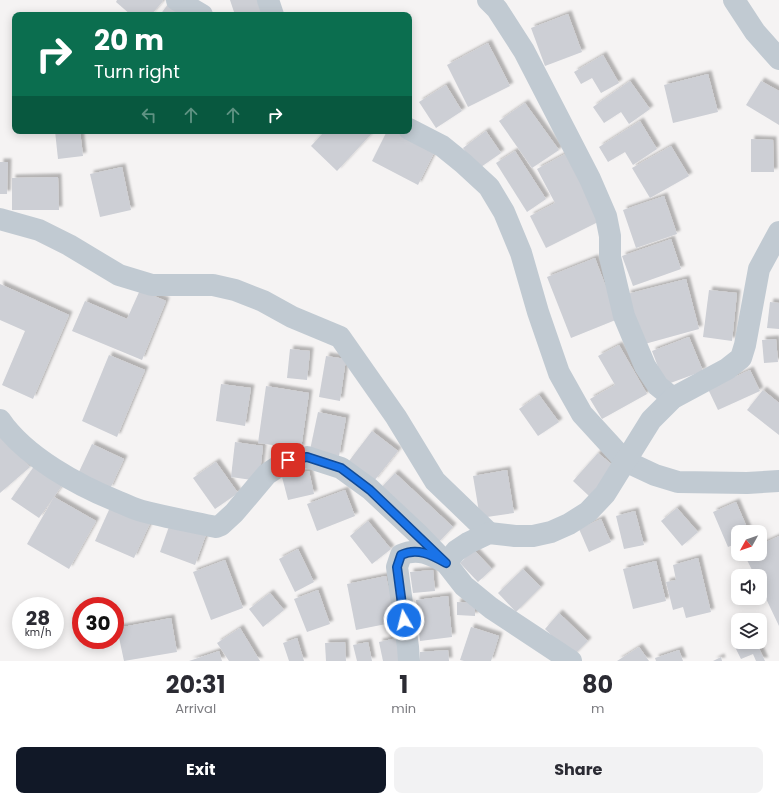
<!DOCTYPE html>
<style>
body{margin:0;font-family:Poppins,sans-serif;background:#f2f2f3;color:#2b2b33;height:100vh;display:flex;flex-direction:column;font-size:15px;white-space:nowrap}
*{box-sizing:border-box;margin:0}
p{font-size:13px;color:#7c7c81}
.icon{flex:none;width:22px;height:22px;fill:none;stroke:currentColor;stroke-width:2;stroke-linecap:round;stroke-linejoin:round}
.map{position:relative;height:661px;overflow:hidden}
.side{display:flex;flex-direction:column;background:#fff;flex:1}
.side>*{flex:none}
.guide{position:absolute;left:12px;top:12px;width:400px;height:122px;border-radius:8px;box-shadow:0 2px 10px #0003;background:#0b6e4f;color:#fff;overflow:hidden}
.needle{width:26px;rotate:230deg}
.controls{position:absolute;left:731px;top:525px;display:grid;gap:8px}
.controls a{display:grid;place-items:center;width:36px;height:36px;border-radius:8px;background:#fff;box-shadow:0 2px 10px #0003;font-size:20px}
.speed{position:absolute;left:12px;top:597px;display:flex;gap:8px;font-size:20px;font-weight:700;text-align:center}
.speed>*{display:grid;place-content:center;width:52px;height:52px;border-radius:50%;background:#fff;box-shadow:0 2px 10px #0003;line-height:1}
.speed small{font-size:10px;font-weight:400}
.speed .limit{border:6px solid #d22;background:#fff;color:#111}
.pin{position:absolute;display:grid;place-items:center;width:34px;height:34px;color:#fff;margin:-17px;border-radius:8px;box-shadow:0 2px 6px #0006}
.me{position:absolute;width:44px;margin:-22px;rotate:352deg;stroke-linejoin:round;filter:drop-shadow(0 0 3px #0008)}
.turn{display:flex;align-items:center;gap:14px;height:84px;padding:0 16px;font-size:18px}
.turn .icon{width:52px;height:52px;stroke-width:2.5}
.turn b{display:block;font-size:28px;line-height:34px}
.lanes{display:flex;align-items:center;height:38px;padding:0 16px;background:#0003;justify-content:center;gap:20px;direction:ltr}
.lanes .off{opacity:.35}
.eta{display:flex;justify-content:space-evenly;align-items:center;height:68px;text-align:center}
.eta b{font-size:24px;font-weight:700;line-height:28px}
.button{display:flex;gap:8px;margin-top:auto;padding:8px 16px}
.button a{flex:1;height:46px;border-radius:8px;background:#111827;color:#fff;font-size:16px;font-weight:700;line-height:46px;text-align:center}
.button a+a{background:#f2f2f3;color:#2b2b33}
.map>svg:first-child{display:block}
.building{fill:#cdcfd5;filter:url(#shadow)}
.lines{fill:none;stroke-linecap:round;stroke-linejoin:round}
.minor{stroke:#c1cad2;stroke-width:22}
.route-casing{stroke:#114b97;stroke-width:10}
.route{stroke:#1a73e8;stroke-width:7}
</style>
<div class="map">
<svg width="779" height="661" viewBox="0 0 779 661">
<defs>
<filter id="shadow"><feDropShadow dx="3.5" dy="-3.5" stdDeviation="1" flood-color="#0004"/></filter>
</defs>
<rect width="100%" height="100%" fill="#f5f3f3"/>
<!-- building -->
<g class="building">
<path d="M117,0h45l1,1 -12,14h-20l-15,-13z"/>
<path d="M171,0l19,15h-30z"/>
<path d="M230,0h34l5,15h-34z"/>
<path d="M568,14l14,38 -37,14 -14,-38z"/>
<path d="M488,43l22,43 -42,21 -21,-42z"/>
<path d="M603,55l16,28 -18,10 -9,-15 -11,6 -7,-12z"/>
<path d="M708,74l10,38 -45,11 -9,-38z"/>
<path d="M630,81l20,28 -21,15 -8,-12 -17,11 -11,-16z"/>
<path d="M761,81l18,10v34l-33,-20z"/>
<path d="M446,85l16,26 -26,17 -17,-26z"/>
<path d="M525,103l34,47 -27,18 -33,-47z"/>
<path d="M640,121l17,28 -24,16 -8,-13 -17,10 -9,-15z"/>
<path d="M55,131h25l3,25 -25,3z"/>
<path d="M325,131h46l2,1 -36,39 -26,-25z"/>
<path d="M387,131h13l36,18 -18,36 -46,-24z"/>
<path d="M486,131l15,22 -23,16 -15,-21z"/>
<path d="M751,139l22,1 1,32h-23z"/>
<path d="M671,146l18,30 -39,22 -18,-30z"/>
<path d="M515,151l31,48 -19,13 -31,-49z"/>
<path d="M565,154l35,67 -54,27 -16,-32 25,-13 -18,-34z"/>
<path d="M0,162h8l-1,32h-7z"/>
<path d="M122,167l9,43 -31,7 -10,-43z"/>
<path d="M58,177l1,33h-47v-32z"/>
<path d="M664,196l13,38 -41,14 -13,-38z"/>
<path d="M671,239l10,30 -48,17 -11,-30z"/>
<path d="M595,258l23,61 -47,19 -24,-61z"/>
<path d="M686,279l13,50 -58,16 -14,-51z"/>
<path d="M0,284l69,31 -36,84 -31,-14 23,-54 -25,-11z"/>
<path d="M140,290l26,11 -24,59 -70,-29 13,-30 42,18z"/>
<path d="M709,290l28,3 -5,48 -29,-4z"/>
<path d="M770,302l9,1v26l-12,-1z"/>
<path d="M689,337l14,34 -38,14 -13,-34z"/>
<path d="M776,339l2,23 -14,1 -2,-23z"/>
<path d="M619,345l28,49 -45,25 -12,-20 25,-14 -17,-29z"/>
<path d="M290,349l20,2 -3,29 -20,-2z"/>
<path d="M109,355l36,15 -28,67 -35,-16z"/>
<path d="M326,356l20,3 -6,42 -21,-4z"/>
<path d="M750,370l10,21 -42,19 -10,-21z"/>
<path d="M221,384l30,4 -6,38 -29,-5z"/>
<path d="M266,386l43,7 -8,56 -43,-6z"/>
<path d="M763,390l16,13v32l-32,-25z"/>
<path d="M539,395l20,27 -21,14 -19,-27z"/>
<path d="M318,412l28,6 -7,38 -29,-6z"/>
<path d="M372,431l26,20 -24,30 -25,-20z"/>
<path d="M0,432l30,35 -30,26z"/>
<path d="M235,442l28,4 -4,35 -28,-4z"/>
<path d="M92,444l32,15 -14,30 -32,-15z"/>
<path d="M598,453l17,14 -26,29 -16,-15z"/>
<path d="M216,462l22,31 -23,16 -22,-31z"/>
<path d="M35,465l28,19 -24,34 -28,-19z"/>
<path d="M507,470l7,43 -34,5 -7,-42z"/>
<path d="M309,471l5,23 -26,6 -6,-23z"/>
<path d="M395,473l58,54 -16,17 -58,-54z"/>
<path d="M345,490l10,26 -38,15 -10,-27z"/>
<path d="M54,497l42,24 -27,48 -42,-25z"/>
<path d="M113,501l39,18 -18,39 -39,-17z"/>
<path d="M736,502l13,30h-11v11l-10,4 -15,-35z"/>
<path d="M677,508l21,24 -16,14 -21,-25z"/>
<path d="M635,511l9,34 -20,4 -8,-33z"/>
<path d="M172,518l35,14 -12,33 -35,-13z"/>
<path d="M601,519l10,23 -22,10 -10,-23z"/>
<path d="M368,521l23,28 -19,15 -22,-28z"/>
<path d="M779,536v90l-19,-40v-10h-5l-11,-22h16v-9z"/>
<path d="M298,549l16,33 -19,10 -16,-33z"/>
<path d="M474,550l18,19 -14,13 -18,-19z"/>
<path d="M698,558l13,54 -25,6 -3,-11 -10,3 -7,-28 10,-2 -3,-15z"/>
<path d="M225,560l18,48 -32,12 -18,-48z"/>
<path d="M656,561l10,40 -33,8 -10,-40z"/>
<path d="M523,569l18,18 -25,25 -18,-19z"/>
<path d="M433,570l2,21 -22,2 -3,-21z"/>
<path d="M386,576l10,46 -40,8 -9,-46z"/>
<path d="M318,590l12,34 -23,8 -13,-33z"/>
<path d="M270,593l14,17 -21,17 -14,-18z"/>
<path d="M448,596l4,41 -32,4 -4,-41z"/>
<path d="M457,602l18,1v13l-18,-1z"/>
<path d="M559,613l29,28 -15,15 -28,-27z"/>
<path d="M171,618l6,34 -53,9 -7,-33z"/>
<path d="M471,627l28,9 -8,25h-27l-4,-1z"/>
<path d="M240,628l20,33h-31l-12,-18z"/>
<path d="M297,638l7,23h-15l-6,-18z"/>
<path d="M397,638l4,23h-18l-4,-19z"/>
<path d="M345,642l1,19h-20l-1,-18z"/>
<path d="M368,642l4,19h-15l-4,-16z"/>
<path d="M740,642h16l9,19h-9l-3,-7 -12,5 -7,-14z"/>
<path d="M639,647l10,14h-32z"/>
<path d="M448,650l1,11h-29v-9z"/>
<path d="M679,650l4,11h-27l-1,-3z"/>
<path d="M219,651l3,10h-33z"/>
<path d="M721,657l1,4h-9z"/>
</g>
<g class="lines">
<!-- minor -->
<g class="minor">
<path d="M177,0l25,15"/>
<path d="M268,0l5,15"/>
<path d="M488,0l9,9 27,42 66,128 16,37 4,20v21l14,59 21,50 13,20 15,12"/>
<path d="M734,0l21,32 24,27"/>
<path d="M409,129l33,17 21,17 26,24 15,25 17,41 17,59 21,61 23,41 43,47 30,14 23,7 69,1 32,-2"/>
<path d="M0,219l39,11 30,15 50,30 33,10h61l22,5 28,11 29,16 48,20 56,80 39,64 54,52"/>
<path d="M0,420c25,37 79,66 119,82 8,3 15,7 23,9 23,6 46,10 69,15l5,1 5,-2 13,-12 33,-39 21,-14 19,-3 34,11 29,21 47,44 29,30 18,23 27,22 80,53"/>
<path d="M409,661l-1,-14 -11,-80 4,-12c17,-8 31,0 45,8l10,-12 12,-8 21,-10 26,3h18l18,-4 18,-8 19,-12 17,-18 46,-74 22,-22 54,-29 14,-11 4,-13 14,-76 20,-37"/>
</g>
</g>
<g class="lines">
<!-- route casing -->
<g class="route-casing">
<path id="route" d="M288,460l19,-3 34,11 29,22 76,73c-14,-8 -29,-16 -45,-8l-4,12 7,53"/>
</g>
<!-- route -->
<use href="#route" class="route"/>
</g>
</svg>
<div class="controls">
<a><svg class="needle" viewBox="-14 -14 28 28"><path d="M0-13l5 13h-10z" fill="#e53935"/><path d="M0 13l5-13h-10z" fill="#7c7c81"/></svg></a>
<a><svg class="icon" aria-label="sound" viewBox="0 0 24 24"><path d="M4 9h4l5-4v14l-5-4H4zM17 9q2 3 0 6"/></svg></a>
<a><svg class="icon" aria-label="layers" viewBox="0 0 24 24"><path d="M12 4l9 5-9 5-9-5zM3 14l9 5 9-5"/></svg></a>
</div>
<div class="speed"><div>28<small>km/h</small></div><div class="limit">30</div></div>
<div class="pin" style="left:288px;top:460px;background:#d93025"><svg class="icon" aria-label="arrive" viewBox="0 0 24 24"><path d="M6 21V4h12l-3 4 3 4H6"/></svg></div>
<svg class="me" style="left:404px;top:620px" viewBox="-20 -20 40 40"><circle r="17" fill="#1a73e8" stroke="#fff" stroke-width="3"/><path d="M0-11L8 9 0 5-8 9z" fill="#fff"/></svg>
<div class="guide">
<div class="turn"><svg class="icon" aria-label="right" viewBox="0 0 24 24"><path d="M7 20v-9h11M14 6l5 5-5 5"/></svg><div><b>20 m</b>Turn right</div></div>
<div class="lanes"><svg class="icon off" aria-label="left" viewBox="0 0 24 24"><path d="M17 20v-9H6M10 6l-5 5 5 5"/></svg><svg class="icon off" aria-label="ahead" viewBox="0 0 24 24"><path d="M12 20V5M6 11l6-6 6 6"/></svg><svg class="icon off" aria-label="ahead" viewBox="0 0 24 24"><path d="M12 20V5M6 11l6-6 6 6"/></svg><svg class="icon" aria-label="right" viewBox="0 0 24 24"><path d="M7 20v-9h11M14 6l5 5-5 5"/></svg></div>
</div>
</div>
<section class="side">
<div class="eta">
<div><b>20:31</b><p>Arrival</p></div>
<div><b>1</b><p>min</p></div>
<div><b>80</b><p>m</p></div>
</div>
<div class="button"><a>Exit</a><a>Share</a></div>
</section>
